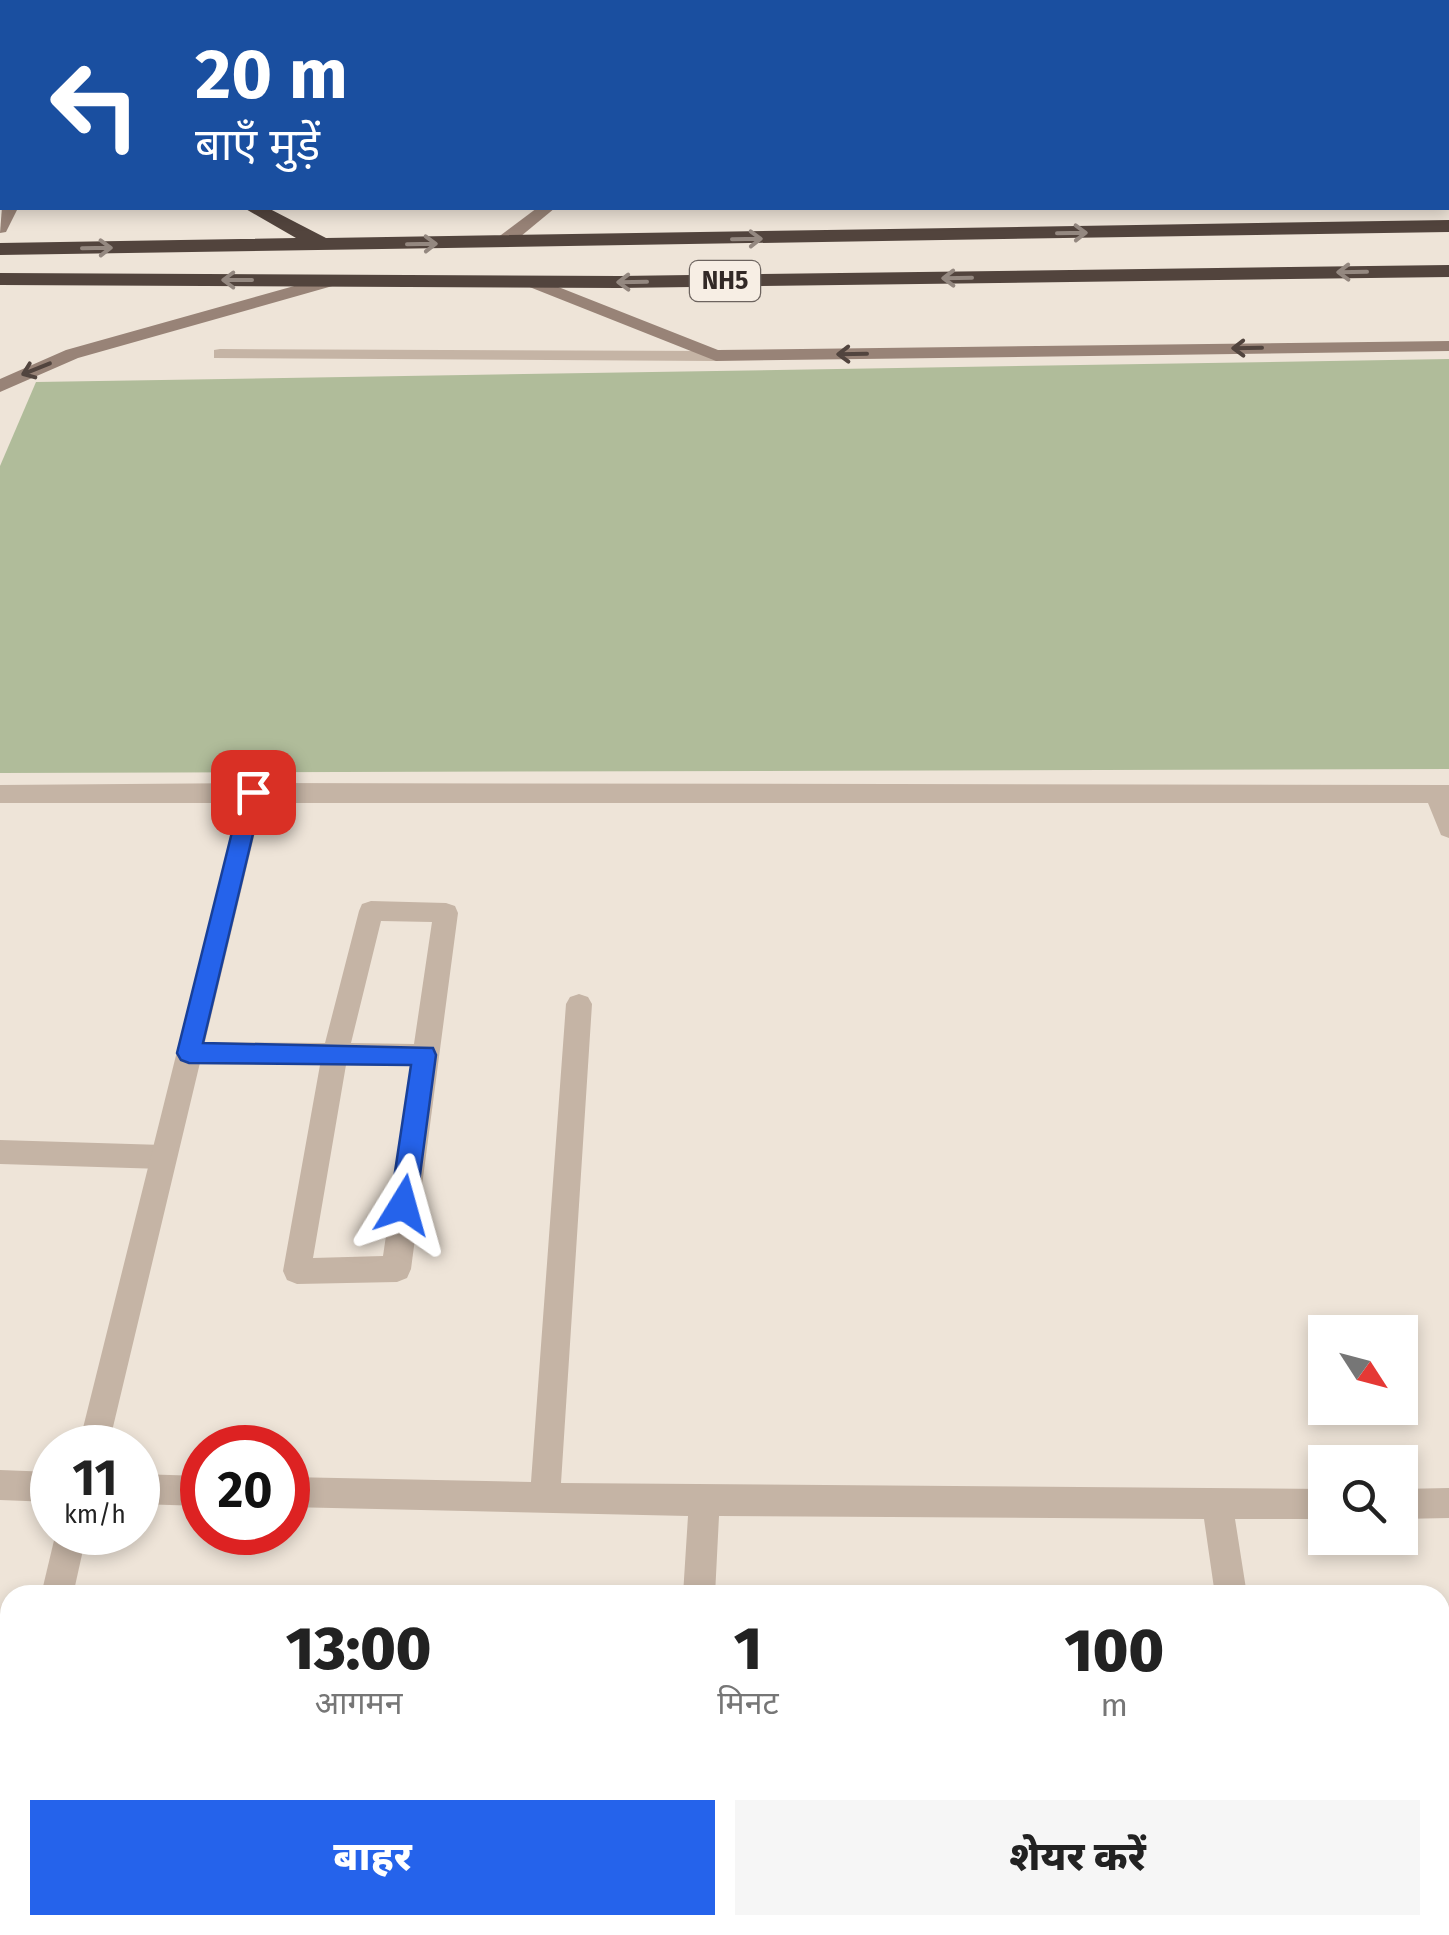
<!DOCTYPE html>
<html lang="hi">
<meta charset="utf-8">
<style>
body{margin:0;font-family:"Fira Sans","Noto Sans Devanagari",sans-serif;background:#f6f6f6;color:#222;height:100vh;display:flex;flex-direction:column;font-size:38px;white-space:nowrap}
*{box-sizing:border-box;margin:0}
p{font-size:32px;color:#767676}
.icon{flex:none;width:55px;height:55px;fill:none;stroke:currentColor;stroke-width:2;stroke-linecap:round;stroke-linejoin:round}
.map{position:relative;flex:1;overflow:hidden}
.side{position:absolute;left:0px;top:1585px;width:1450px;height:350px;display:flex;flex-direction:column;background:#fff;border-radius:30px 30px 0 0;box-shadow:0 5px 15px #0003}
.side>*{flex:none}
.guide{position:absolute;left:0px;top:0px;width:1450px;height:210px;box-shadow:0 5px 15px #0003;background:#1a4fa0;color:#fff;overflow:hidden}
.needle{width:65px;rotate:126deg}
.tools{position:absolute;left:1308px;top:1315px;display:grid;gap:20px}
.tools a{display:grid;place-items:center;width:110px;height:110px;border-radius:0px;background:#fff;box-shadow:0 5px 15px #0003;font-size:50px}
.speed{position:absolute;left:30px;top:1425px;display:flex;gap:20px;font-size:50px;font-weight:700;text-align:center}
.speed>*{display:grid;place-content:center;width:130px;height:130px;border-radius:50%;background:#fff;box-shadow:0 5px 15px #0003;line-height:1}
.speed small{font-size:25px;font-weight:400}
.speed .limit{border:15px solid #d22;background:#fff;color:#111}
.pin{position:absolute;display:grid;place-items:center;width:85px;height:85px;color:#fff;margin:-42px;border-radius:20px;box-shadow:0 5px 15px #0006}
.me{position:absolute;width:110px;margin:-55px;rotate:8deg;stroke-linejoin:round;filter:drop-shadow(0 0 8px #0008)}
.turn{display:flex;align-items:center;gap:35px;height:210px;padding:0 30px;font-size:45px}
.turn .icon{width:130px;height:130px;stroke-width:2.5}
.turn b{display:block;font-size:70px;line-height:85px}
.eta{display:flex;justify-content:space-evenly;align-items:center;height:170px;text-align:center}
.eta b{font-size:60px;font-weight:800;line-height:70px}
.action{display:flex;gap:20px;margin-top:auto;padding:20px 30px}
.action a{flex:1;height:115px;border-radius:0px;background:#2563eb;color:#fff;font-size:40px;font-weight:800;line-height:115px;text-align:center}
.action a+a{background:#f6f6f6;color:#222}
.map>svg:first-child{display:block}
.green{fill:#b0bc9a}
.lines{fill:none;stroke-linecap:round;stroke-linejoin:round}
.lane{fill:#c5b4a5;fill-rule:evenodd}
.street{fill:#c5b4a5;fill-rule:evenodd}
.secondary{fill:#988377;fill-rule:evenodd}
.highway{fill:#52443d;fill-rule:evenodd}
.oneway{stroke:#948880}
.oneway2{stroke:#51443e}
.route{fill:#2563eb;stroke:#184099;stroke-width:2.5}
.labels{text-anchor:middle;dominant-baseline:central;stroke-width:9;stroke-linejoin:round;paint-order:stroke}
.shield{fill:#f7eee4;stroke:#6d645f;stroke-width:2.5}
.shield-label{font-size:25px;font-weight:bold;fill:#322926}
</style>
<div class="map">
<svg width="1449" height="1935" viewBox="0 0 1449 1935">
<rect width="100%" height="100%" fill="#eee4d8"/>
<!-- green -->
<path class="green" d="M1449,359v410l-1449,4v-307l36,-84z"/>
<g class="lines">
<!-- lane -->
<g class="lane">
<path d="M371,901l75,2 9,3 3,7 -47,356 -4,9 -10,4 -100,2 -10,-4 -4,-9 37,-206 -131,-1 -9,-3 -4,-8 4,-8 9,-3 136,1 34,-132 3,-7zM381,921l51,1 -18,122 -63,-1zM346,1065l65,1 -28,190 -70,2z"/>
<path d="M0,1140l163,5 10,4 4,8 -4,8 -10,4 -163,-5z"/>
</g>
<!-- street -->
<g class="street">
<path d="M220,349l496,2 9,5 -9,5 -502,-3v-8z"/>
<path d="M253,783l1196,2v53l-8,-3 -13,-32h-1166l-154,645h-30l161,-645h-239v-18z"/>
<path d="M579,994l9,3 4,7 -31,479 764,6v30h-90l12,76h-32l-11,-76 -485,-3 -4,79h-32l5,-79 -400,-9v-30l243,5 35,-478 4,-7z"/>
<path d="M0,1470l52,2v30l-52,-2z"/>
<path d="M138,1474l64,2v30l-64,-2z"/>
<path d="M1449,1488v30l-49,1v-30z"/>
<path d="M56,1532h31l-14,63h-32z"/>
<path d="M10,1773v71l-10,4v-71z"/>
<path d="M159,1925h36l-2,10h-36z"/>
<path d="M272,1925h36l-1,10h-36z"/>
<path d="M539,1925h48l4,10h-48z"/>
<path d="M1263,1925h36l2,10h-36z"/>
</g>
<!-- secondary -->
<g class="secondary">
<path d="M2,131v14l-2,1v-14z"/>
<rect x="1448" y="156" width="1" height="10"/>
<path d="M2,207l16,1 -12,24 -6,1z"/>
<path d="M537,208h18l-46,38h-12v-8z"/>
<path d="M330,276l6,1v8l-258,73 -78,34v-13l66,-29z"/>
<path d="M533,277l185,73 731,-9v10l-733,10 -189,-75v-8z"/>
</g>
<!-- highway -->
<g class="highway">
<path d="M244,208h24l58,30 1123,-18v12l-1449,23v-12l296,-5z"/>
<path d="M1449,265v12l-830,11 -619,-3v-12l619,3z"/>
</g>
</g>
<!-- one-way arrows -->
<defs><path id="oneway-shaft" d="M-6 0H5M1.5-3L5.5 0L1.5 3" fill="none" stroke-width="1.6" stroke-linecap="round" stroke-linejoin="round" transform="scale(2.5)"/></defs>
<g class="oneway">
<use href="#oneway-shaft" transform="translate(1072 233) rotate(-1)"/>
<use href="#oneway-shaft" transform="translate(747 239) rotate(-1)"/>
<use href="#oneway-shaft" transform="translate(422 244) rotate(-1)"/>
<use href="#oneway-shaft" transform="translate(97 248) rotate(-1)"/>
<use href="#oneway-shaft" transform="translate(1352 272) rotate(179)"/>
<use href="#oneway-shaft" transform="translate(957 278) rotate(179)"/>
<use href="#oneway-shaft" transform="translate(237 280) rotate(-180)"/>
<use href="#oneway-shaft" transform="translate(632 282) rotate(179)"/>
</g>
<g class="oneway2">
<use href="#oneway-shaft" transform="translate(1247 348) rotate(179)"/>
<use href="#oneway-shaft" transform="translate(852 354) rotate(179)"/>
<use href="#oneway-shaft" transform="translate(36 369) rotate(158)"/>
</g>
<!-- route -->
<path class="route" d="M253,784l10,8 -60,251 230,5 3,7 -20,150 -4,8 -9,3 -9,-3 -4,-8 21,-140 -222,-2 -8,-3 -4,-7 65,-261z"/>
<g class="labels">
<!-- shield labels -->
<rect class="shield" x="690" y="261" width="70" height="40" rx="8"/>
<g class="shield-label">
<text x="725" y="281">NH5</text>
</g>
</g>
</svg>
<div class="tools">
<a><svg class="needle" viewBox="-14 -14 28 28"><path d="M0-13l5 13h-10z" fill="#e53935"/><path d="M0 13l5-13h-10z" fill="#767676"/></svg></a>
<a><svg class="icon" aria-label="search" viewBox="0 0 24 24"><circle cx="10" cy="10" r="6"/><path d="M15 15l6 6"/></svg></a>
</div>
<div class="speed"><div>11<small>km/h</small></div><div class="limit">20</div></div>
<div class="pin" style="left:253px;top:792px;background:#d93025"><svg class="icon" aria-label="arrive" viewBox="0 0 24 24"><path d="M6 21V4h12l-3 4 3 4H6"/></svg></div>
<svg class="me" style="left:403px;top:1205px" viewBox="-20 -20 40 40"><path d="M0-17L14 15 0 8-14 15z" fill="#2563eb" stroke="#fff" stroke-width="4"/></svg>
<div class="guide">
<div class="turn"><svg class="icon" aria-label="left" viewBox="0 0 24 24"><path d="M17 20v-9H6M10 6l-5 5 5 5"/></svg><div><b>20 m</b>बाएँ मुड़ें</div></div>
</div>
<section class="side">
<div class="eta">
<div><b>13:00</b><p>आगमन</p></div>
<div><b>1</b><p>मिनट</p></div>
<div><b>100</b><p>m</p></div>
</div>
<div class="action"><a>बाहर</a><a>शेयर करें</a></div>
</section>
</div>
